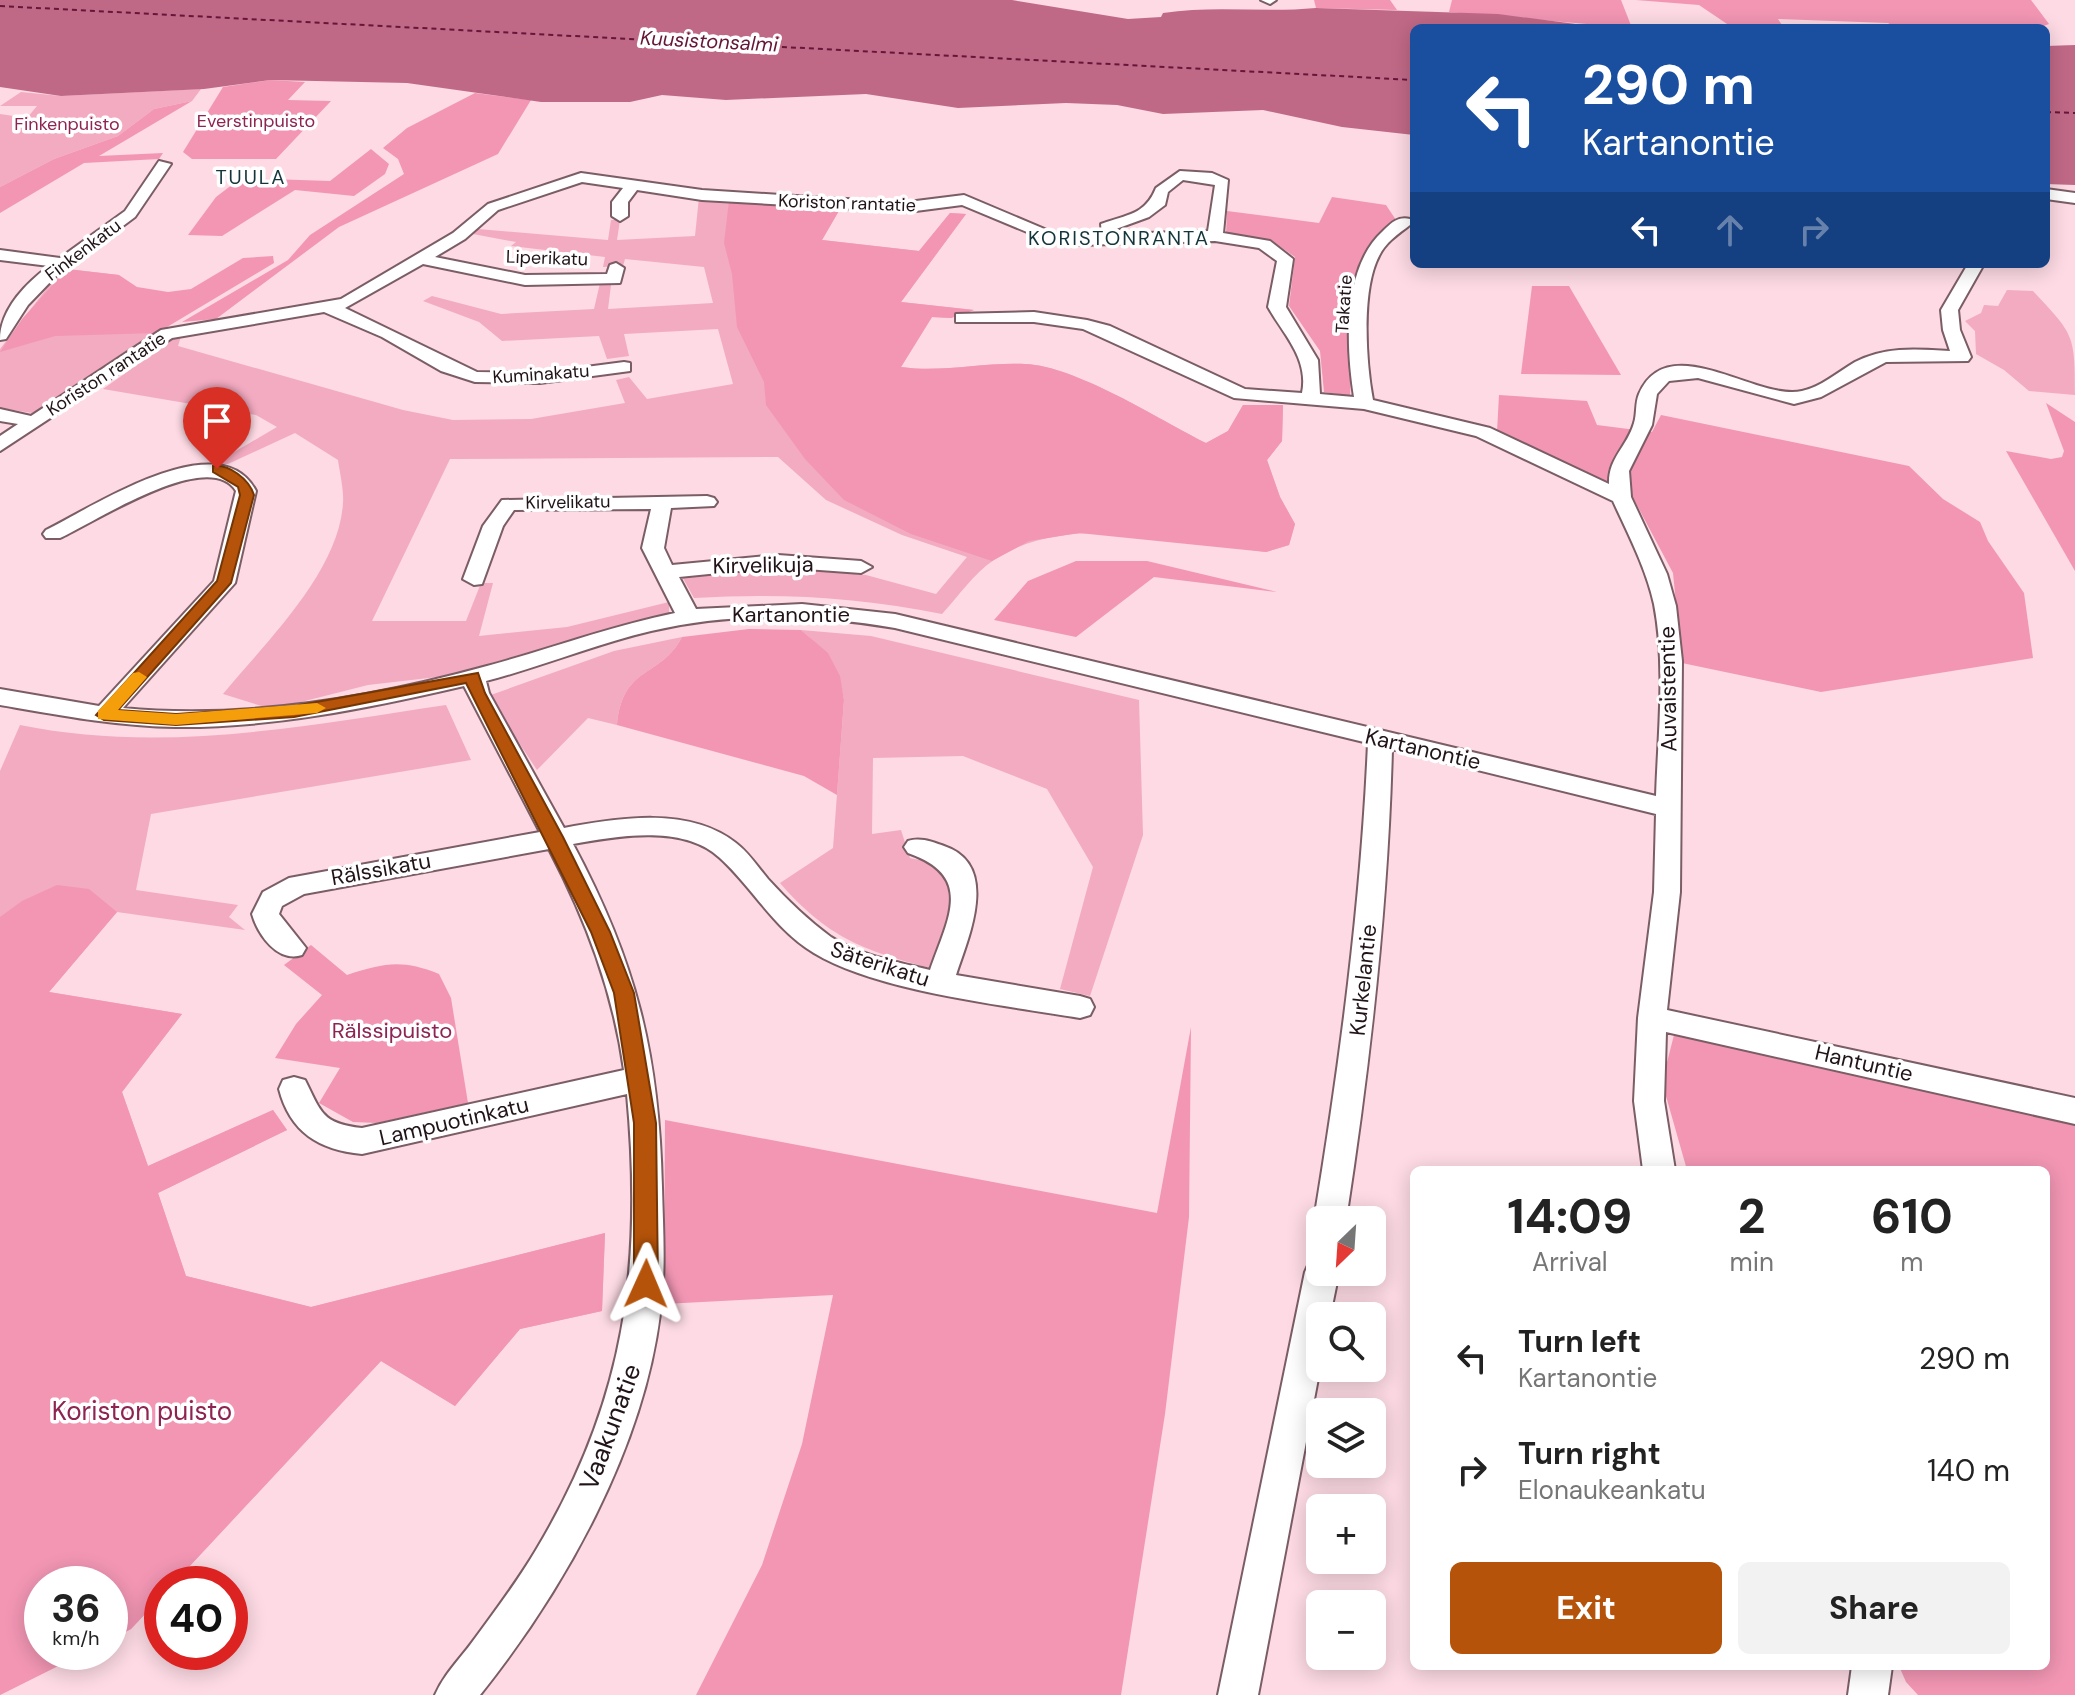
<!DOCTYPE html>
<meta charset="utf-8">
<style>
body{margin:0;font-family:"DM Sans",sans-serif;background:#f2f2f2;color:#222;height:100vh;display:flex;flex-direction:column;font-size:30px;white-space:nowrap}
*{box-sizing:border-box;margin:0}
p{font-size:26px;color:#767676}
.icon{flex:none;width:44px;height:44px;fill:none;stroke:currentColor;stroke-width:2;stroke-linecap:round;stroke-linejoin:round}
.map{position:relative;flex:1;overflow:hidden}
.side{position:absolute;left:1410px;top:1166px;width:640px;height:504px;display:flex;flex-direction:column;background:#fff;border-radius:12px;box-shadow:0 4px 20px #0003}
.side>*{flex:none}
.top-card{position:absolute;left:1410px;top:24px;width:640px;height:244px;border-radius:12px;box-shadow:0 4px 20px #0003;background:#1a4fa0;color:#fff;overflow:hidden}
.needle{width:52px;rotate:205deg}
.fabs{position:absolute;left:1306px;top:1206px;display:grid;gap:16px}
.fabs a{display:grid;place-items:center;width:80px;height:80px;border-radius:12px;background:#fff;box-shadow:0 4px 20px #0003;font-size:40px}
.speed{position:absolute;left:24px;top:1566px;display:flex;gap:16px;font-size:40px;font-weight:700;text-align:center}
.speed>*{display:grid;place-content:center;width:104px;height:104px;border-radius:50%;background:#fff;box-shadow:0 4px 20px #0003;line-height:1}
.speed small{font-size:20px;font-weight:400}
.speed .limit{border:12px solid #d22;background:#fff;color:#111}
.pin{position:absolute;display:grid;place-items:center;width:68px;height:68px;color:#fff;margin:-82px -34px;border-radius:50% 50% 50% 0;rotate:-45deg;box-shadow:0 0 8px #0007}
.pin .icon{rotate:45deg}
.me{position:absolute;width:88px;margin:-44px;rotate:1deg;stroke-linejoin:round;filter:drop-shadow(0 0 6px #0008)}
.turn{display:flex;align-items:center;gap:28px;height:168px;padding:0 40px;font-size:36px}
.turn .icon{width:104px;height:104px;stroke-width:2.5}
.turn b{display:block;font-size:56px;line-height:68px}
.lanes{display:flex;align-items:center;height:76px;padding:0 40px;background:#0003;justify-content:center;gap:40px;direction:ltr}
.lanes .off{opacity:.35}
.eta{display:flex;justify-content:space-evenly;align-items:center;height:136px;text-align:center}
.eta b{font-size:48px;font-weight:700;line-height:56px}
.action{display:flex;gap:16px;margin-top:auto;padding:16px 40px}
.action a{flex:1;height:92px;border-radius:12px;background:#b45309;color:#fff;font-size:32px;font-weight:700;line-height:92px;text-align:center}
.action a+a{background:#f2f2f2;color:#222}
ul{padding:0;list-style:none}
li{display:flex;align-items:center;gap:24px;height:112px;padding:0 40px}
li div{flex:1}
li b{display:block;font-size:30px}
li em{font-style:normal}
.map>svg:first-child{display:block}
.green{fill:#f3abc1}
.forest{fill:#f296b4}
.water{fill:#c06987}
.lines{fill:none;stroke-linecap:round;stroke-linejoin:round}
.ferry{stroke:#661638;stroke-width:2;stroke-dasharray:5 4;stroke-linecap:butt}
.minor-casing{stroke:#7b5d66;stroke-width:4}
.minor{fill:#fff;fill-rule:evenodd}
.route{fill:#b45309;stroke:#753606;stroke-width:2}
.slow{fill:#f59e0b}
.labels{text-anchor:middle;dominant-baseline:central;stroke-width:7;stroke-linejoin:round;paint-order:stroke}
.far-park-label{font-size:18px;fill:#8d2451;stroke:#fff}
.far-street-label{font-size:18px;fill:#201418;stroke:#fff}
.far-water-label{font-size:20px;font-style:italic;fill:#661638;stroke:#fff}
.far-neighbourhood-label{font-size:20px;letter-spacing:2px;fill:#14353b;stroke:#fff}
.street-label{font-size:22px;fill:#201418;stroke:#fff}
.park-label{font-size:22px;fill:#8d2451;stroke:#fff}
.near-park-label{font-size:26px;fill:#8d2451;stroke:#fff}
.near-street-label{font-size:26px;fill:#201418;stroke:#fff}
</style>
<div class="map">
<svg width="2075" height="1695" viewBox="0 0 2075 1695">
<rect width="100%" height="100%" fill="#fddae4"/>
<!-- green -->
<g class="green">
<path d="M201,89l-9,12 -38,8 -36,27 -64,23 -54,28v-73l27,4 10,-12h-37l21,-14 40,4z"/>
<path d="M699,197l141,12 -18,31 97,11 31,-38 16,1 -65,88 73,8 -23,8 -19,-1 -31,50c42,6 82,-5 124,-3 51,2 133,55 181,79l22,-12 15,-26h40l-1,36 -15,19 13,37 15,27 -6,21 -23,7c-82,-11 -199,-41 -272,8 -20,13 -36,37 -52,54 -84,-17 -163,-21 -248,-16l-14,-25 93,-6 93,8 70,19 31,-37 -65,-22 -76,-35 -48,-43 -328,2 -78,162h94l15,-38h12l-14,53 88,-9 102,-25v12l-223,62 -78,9 -75,19 -25,4 -45,-14c42,-51 116,-122 120,-191 1,-13 -3,-29 -5,-43l-43,-27 -67,31 -16,1 65,-38 -21,-12 -153,-26 79,-56 -4,13 225,64 50,10 78,-1 94,-16 -9,-23 13,-3 18,22 86,-15 -15,-55 -94,5 5,22 -22,3 -8,-23 -97,5 -23,-19 -56,-21 9,-5 69,18 93,-5 6,-26 11,2 -3,24 105,-6 -9,-36 -79,-8 -2,7 -20,1 2,-10 -94,-11 5,-4 -43,-8 5,-5 130,11 3,-20h9l-3,20 78,-4z"/>
<path d="M67,269l52,6 -20,20 87,18 -145,96 -9,4 -32,-5v-59l51,-66z"/>
<path d="M2007,290l26,1c41,44 42,43 42,104l-46,-4 -25,-21 -28,-16 -1,-23 -10,-10 16,-8 3,-8 14,1z"/>
<path d="M801,630l70,6 268,64 4,135 -53,161 -30,-7 33,-122 -46,-78 -84,-33 -90,2 -1,76 29,-4 9,28 29,6c27,36 5,66 -9,104 -68,-18 -103,-31 -150,-85l53,-35 11,-148c-5,-33 -18,-49 -43,-70z"/>
<path d="M682,637c-22,42 -59,27 -65,88l-29,-7 -51,52 -49,-74 126,-45z"/>
<path d="M446,705l25,55 -320,54 -15,76 102,15 -9,12 16,13 -128,-18 -68,80 133,22 -60,78 26,74 125,-56 14,20 -129,63 28,83 125,31 294,-74 -3,78 -82,18 -65,77 -74,-45 -208,223h-11v12l-31,33 -21,11v-56h-68v68h44l-86,43v-924l20,-46c141,29 286,1 426,-20z"/>
</g>
<!-- forest -->
<g class="forest">
<path d="M1314,0h76l7,10 -81,-2z"/>
<path d="M1452,0h169l11,28 -183,-16z"/>
<path d="M1636,0h395l18,24 -11,4h-142l-8,-5 -110,-4 6,9h-51l-34,-23z"/>
<path d="M270,80l35,2 -17,18 43,1 -55,58h-84l-9,-7 40,-65z"/>
<path d="M475,93l56,7 -33,54 -159,73 -123,92 -34,3 106,-62 22,-25 94,-61 -6,-15 -15,-11 24,-20z"/>
<path d="M192,101l-93,55 64,-3 -4,6 -75,4 -84,50v-26l54,-28 64,-23 36,-27z"/>
<path d="M371,149l18,15 -4,10 -31,22 -59,-6 -73,46 -34,-1 28,-38 25,-19 89,3z"/>
<path d="M1332,197l54,8 10,15c-24,21 -32,28 -40,59l-6,117 -26,-4 -4,-41 -31,-45 6,-49 -20,-14 -49,-9 1,-23 92,12z"/>
<path d="M729,201l111,8 -18,31 97,11 31,-38 16,1 -65,88 73,8 -23,8 -19,-1 -31,50c42,6 82,-5 124,-3 51,2 133,55 181,79l22,-12 15,-26h40l-1,36 -15,19 13,37 15,27 -6,21 -23,7 -187,-19 -50,8 -37,20 -81,-27 -67,-34 -39,-41 -39,-54 -2,-23 -27,-55 -5,-53 -8,-31z"/>
<path d="M273,256l1,7 -117,70 -102,3 -55,16 22,-33 45,-50 52,6 18,12 31,5 23,-3 52,-31z"/>
<path d="M1532,286h37l52,89 -100,-1z"/>
<path d="M1499,395l88,6 10,24 55,7 9,-17 248,51 34,33 37,23 8,19 36,52 9,65 -212,34 -139,-29 -9,-90 -42,-79 -134,-62z"/>
<path d="M2046,403l29,19v149l-69,-120 45,8 11,-2 2,-6z"/>
<path d="M1076,561h71l130,31 -123,-15 -78,60 -82,-17 34,-39z"/>
<path d="M749,629l52,1 27,23 12,23 4,24 -7,95 -33,-19 -187,-51c6,-61 43,-46 65,-88z"/>
<path d="M57,885l32,4 28,23 -68,80 133,22 -60,78 26,74 125,-56 14,20 -129,63 28,83 125,31 294,-74 -3,78 -82,18 -65,77 -74,-45 -208,223h-11v12l-31,33 -21,11v-56h-68v68h44l-86,43v-778l22,-16z"/>
<path d="M311,945l36,30c37,-12 55,-16 92,-1l12,24 17,105 -91,20 -24,-1 -34,-19 21,-35 -65,-10 21,-34 26,-29 -38,-30z"/>
<path d="M1191,1027l-2,190 -24,197 -44,281h-425l66,-130 40,-121 31,-149 -169,9 1,-184 492,93z"/>
<path d="M1674,1035l401,89v571h-157l-12,-13 -7,-16h147v-496h-359l-25,-88z"/>
</g>
<!-- water -->
<g class="water">
<path d="M0,0h1012l116,19 33,-2 2,-4c51,-8 102,0 153,-5l182,6 108,14h-192v107l-72,-8 -79,-17 -100,4 -46,-9 -51,-2 -108,5 -92,-14 -140,6 -64,-5 -32,7h-89l-134,-19 -137,-3 -66,9 -143,7 -61,-9z"/>
<path d="M2075,45v140l-29,-1v-138z"/>
</g>
<g class="lines">
<!-- ferry -->
<g class="ferry">
<path d="M0,6l1414,74"/>
<path d="M2046,112l29,1"/>
</g>
<!-- minor casing -->
<g class="minor-casing">
<g id="minor">
<path d="M1261,0h15l-6,4z"/>
<path d="M159,161l12,3 -36,53 -79,59 -28,29 -22,34 -6,1c0,-30 25,-56 49,-74l-49,-6v-10l60,8 65,-47z"/>
<path d="M1180,171l32,2 16,7 -5,53 47,8 23,18 -7,48 32,53 2,34 34,3c-8,-51 -12,-129 29,-166 8,-8 15,-15 27,-12v6c-12,9 -25,18 -31,31 -18,34 -13,107 -6,144l117,28 119,56c-1,-26 18,-37 25,-61 3,-9 1,-20 5,-29 29,-67 119,8 163,-3 19,-4 36,-19 53,-29 30,-16 63,-13 95,-11l-7,-21 -2,-20 27,-46h16l-26,46 2,20 11,27 -3,4 -82,1 -65,35 -27,7 -96,-26 -29,3 -12,13 -5,31 -23,46 2,26 36,77 9,32 6,55 -2,231 -13,118 408,88v26l-409,-92 -2,69 11,69h-32l-9,-69 4,-83 16,-126 2,-78 -264,-65c-4,158 -22,315 -46,471h-26v10l-6,-10c26,-158 47,-316 54,-477l-473,-115c-81,-14 -164,-16 -244,3 -56,13 -110,36 -165,50l3,12 75,135c54,-10 125,-22 172,15 12,9 22,24 32,36 19,21 40,41 63,58 27,18 67,25 99,33 18,-52 45,-94 -22,-117l-4,-6 4,-6c13,-4 24,1 36,5 57,19 24,92 12,129l124,21 10,3 4,8 -4,8 -10,3c-76,-13 -201,-26 -266,-65 -40,-24 -61,-65 -94,-95 -36,-34 -103,-22 -147,-14 63,118 86,209 89,343 1,42 4,85 -2,127 -17,136 -96,276 -180,381h-45c9,-21 25,-36 38,-54 22,-30 44,-59 63,-91 90,-150 107,-284 91,-456l-265,60c-43,-4 -72,-22 -83,-65l4,-9 11,-3 11,3c16,32 17,44 57,48l262,-58c-11,-79 -38,-150 -75,-221l-245,45 -22,12 -3,8 27,34 -4,7c-24,8 -44,-20 -50,-41l11,-22 26,-14 251,-46 -76,-146c-95,22 -191,42 -289,41 -59,-1 -117,-12 -175,-22v-16l99,17 115,-125 22,-90c-27,-44 -141,31 -176,47h-14l-3,-4 3,-4c47,-23 174,-108 210,-39l-21,92 -112,125c121,12 248,-10 364,-42 63,-17 124,-40 188,-53l-33,-65 9,-39 -137,1 -11,16 -21,58 -8,1 -11,-6 20,-53 19,-26 205,-4 7,2 3,4 -3,4 -43,2 -7,40 8,17 106,-10 83,6 11,6 -11,6 -83,-6 -99,10 17,32 106,-5 93,10 761,182c2,-62 10,-130 -2,-192 -8,-36 -26,-70 -41,-103l-137,-65 -112,-27 -130,-11 -151,-69 -49,-7h-78v-8l78,-2 53,8 23,6 135,63 57,4c7,-34 -18,-58 -34,-86l9,-46 -18,-13 -44,-7 -136,4 -28,-3 -89,-37 -54,7 -206,-12 -65,-10 -9,12v14l-8,5 -8,-5v-14l11,-14 -41,-6 -84,28 -33,29 -30,18 90,18 82,-1 3,-9 6,-2 8,5 -4,15 -95,2 -102,-21 -78,44 132,64 63,1 84,-11 6,1v8l-90,12 -65,-1 -34,-11 -59,-34 -58,-25 -152,26 -172,113v-15l18,-12 -18,-3v-12l31,7 130,-86 180,-31 112,-66 35,-29 93,-31 121,17 124,8 82,4 56,-7 90,38 48,2 -1,-11c27,-10 44,-9 55,-36zM1183,180l32,5 -7,46 -91,3 -1,-5 33,-12 16,-12 3,-13z"/>
<path d="M2046,189l29,4v10l-29,-4z"/>
<path d="M1320,1258v14h19l-9,44h-10v52l-62,327h-40l87,-423 5,-11z"/>
<path d="M1852,1666h40l-4,29h-40z"/>
</g>
</g>
<!-- minor -->
<use href="#minor" class="minor"/>
</g>
<!-- route -->
<path class="route" d="M213,466c16,-2 36,13 41,29l-23,88 -113,127 58,4 118,-8 184,-33 7,20 78,144 47,95 24,61 22,130 2,161 -4,7 -8,3 -8,-3 -4,-7v-161l-20,-130 -23,-61 -125,-249 -172,34 -118,8 -72,-5 -8,-5 121,-134 23,-86 -2,-8 -25,-15z"/>
<!-- slow -->
<path class="slow" d="M139,672l8,5 -29,33 58,4 141,-11 9,5 -9,5 -141,12 -78,-6v-8l35,-38z"/>
<g class="labels">
<!-- far-park labels -->
<g class="far-park-label">
<text x="256" y="121">Everstinpuisto</text>
<text x="67" y="124">Finkenpuisto</text>
</g>
<!-- far-street labels -->
<g class="far-street-label">
<text transform="translate(847 203) rotate(2)">Koriston rantatie</text>
<text transform="translate(83 250) rotate(-37)">Finkenkatu</text>
<text transform="translate(547 258) rotate(2)">Liperikatu</text>
<text transform="translate(1344 304) rotate(-86)">Takatie</text>
<text transform="translate(106 374) rotate(-33)">Koriston rantatie</text>
<text transform="translate(541 374) rotate(-4)">Kuminakatu</text>
<text transform="translate(568 502) rotate(-1)">Kirvelikatu</text>
</g>
<!-- far-water labels -->
<g class="far-water-label">
<text transform="translate(709 41) rotate(3)">Kuusistonsalmi</text>
</g>
<!-- far-neighbourhood labels -->
<g class="far-neighbourhood-label">
<text x="251" y="177">TUULA</text>
<text x="1119" y="238">KORISTONRANTA</text>
</g>
<!-- street labels -->
<g class="street-label">
<text transform="translate(763 565) rotate(-1)">Kirvelikuja</text>
<text x="791" y="614">Kartanontie</text>
<text transform="translate(1668 689) rotate(-91)">Auvaistentie</text>
<text transform="translate(1423 749) rotate(13)">Kartanontie</text>
<text transform="translate(381 869) rotate(-10)">Rälssikatu</text>
<text transform="translate(880 964) rotate(18)">Säterikatu</text>
<text transform="translate(1363 980) rotate(-84)">Kurkelantie</text>
<text transform="translate(1864 1063) rotate(13)">Hantuntie</text>
<text transform="translate(454 1121) rotate(-13)">Lampuotinkatu</text>
</g>
<!-- park labels -->
<g class="park-label">
<text x="392" y="1030">Rälssipuisto</text>
</g>
<!-- near-park labels -->
<g class="near-park-label">
<text x="142" y="1411">Koriston puisto</text>
</g>
<!-- near-street labels -->
<g class="near-street-label">
<text transform="translate(610 1427) rotate(-70)">Vaakunatie</text>
</g>
</g>
</svg>
<div class="fabs">
<a><svg class="needle" viewBox="-14 -14 28 28"><path d="M0-13l5 13h-10z" fill="#e53935"/><path d="M0 13l5-13h-10z" fill="#767676"/></svg></a>
<a><svg class="icon" aria-label="search" viewBox="0 0 24 24"><circle cx="10" cy="10" r="6"/><path d="M15 15l6 6"/></svg></a>
<a><svg class="icon" aria-label="layers" viewBox="0 0 24 24"><path d="M12 4l9 5-9 5-9-5zM3 14l9 5 9-5"/></svg></a>
<a>+</a>
<a>−</a>
</div>
<div class="speed"><div>36<small>km/h</small></div><div class="limit">40</div></div>
<div class="pin" style="left:217px;top:469px;background:#d93025"><svg class="icon" aria-label="arrive" viewBox="0 0 24 24"><path d="M6 21V4h12l-3 4 3 4H6"/></svg></div>
<svg class="me" style="left:646px;top:1284px" viewBox="-20 -20 40 40"><path d="M0-17L14 15 0 8-14 15z" fill="#b45309" stroke="#fff" stroke-width="4"/></svg>
<div class="top-card">
<div class="turn"><svg class="icon" aria-label="left" viewBox="0 0 24 24"><path d="M17 20v-9H6M10 6l-5 5 5 5"/></svg><div><b>290 m</b>Kartanontie</div></div>
<div class="lanes"><svg class="icon" aria-label="left" viewBox="0 0 24 24"><path d="M17 20v-9H6M10 6l-5 5 5 5"/></svg><svg class="icon off" aria-label="ahead" viewBox="0 0 24 24"><path d="M12 20V5M6 11l6-6 6 6"/></svg><svg class="icon off" aria-label="right" viewBox="0 0 24 24"><path d="M7 20v-9h11M14 6l5 5-5 5"/></svg></div>
</div>
<section class="side">
<div class="eta">
<div><b>14:09</b><p>Arrival</p></div>
<div><b>2</b><p>min</p></div>
<div><b>610</b><p>m</p></div>
</div>
<ul>
<li><svg class="icon" aria-label="left" viewBox="0 0 24 24"><path d="M17 20v-9H6M10 6l-5 5 5 5"/></svg><div><b>Turn left</b><p>Kartanontie</p></div><em>290 m</em></li>
<li><svg class="icon" aria-label="right" viewBox="0 0 24 24"><path d="M7 20v-9h11M14 6l5 5-5 5"/></svg><div><b>Turn right</b><p>Elonaukeankatu</p></div><em>140 m</em></li>
</ul>
<div class="action"><a>Exit</a><a>Share</a></div>
</section>
</div>
